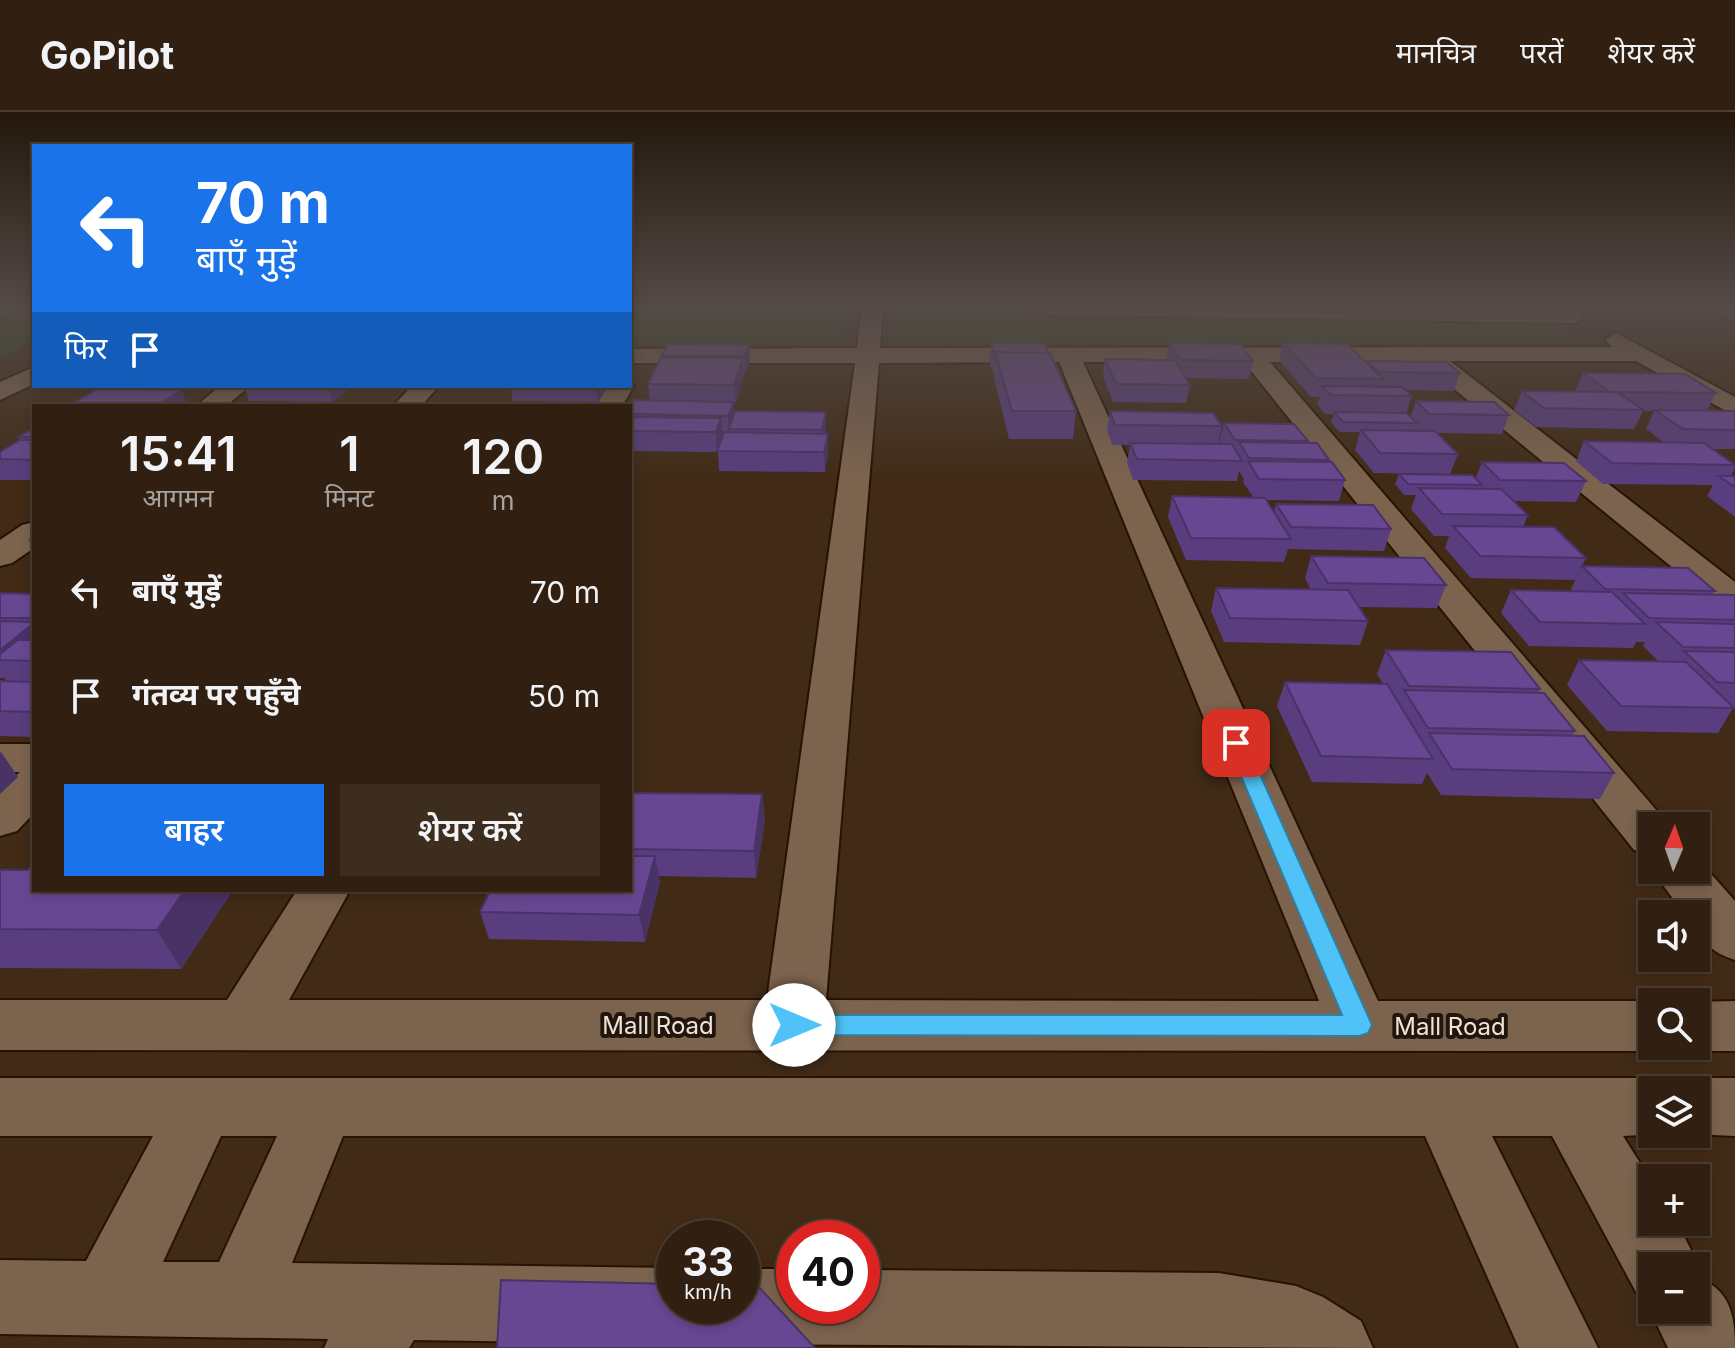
<!DOCTYPE html>
<html lang="hi">
<meta charset="utf-8">
<style>
body{margin:0;font-family:Inter,"Noto Sans Devanagari",sans-serif;background:#3d2d1f;color:#f1f3f6;height:100vh;display:flex;flex-direction:column;font-size:30px;white-space:nowrap}
*{box-sizing:border-box;margin:0}
p{font-size:26px;color:#a8a39f}
.icon{flex:none;width:44px;height:44px;fill:none;stroke:currentColor;stroke-width:2;stroke-linecap:round;stroke-linejoin:round}
.map{position:relative;flex:1;overflow:hidden}
.details{position:absolute;left:32px;top:292px;width:600px;height:488px;display:flex;flex-direction:column;background:#312011;border-radius:0px;box-shadow:0 4px 12px #0003,0 0 0 2px #4c3e31}
.details>*{flex:none}
.hud{position:absolute;left:32px;top:32px;width:600px;height:244px;border-radius:0px;box-shadow:0 4px 12px #0003,0 0 0 2px #4c3e31;background:#1a73e8;color:#fff;overflow:hidden}
.needle{width:52px;rotate:2deg}
.buttons{position:absolute;left:1638px;top:700px;display:grid;gap:16px}
.buttons a{display:grid;place-items:center;width:72px;height:72px;border-radius:0px;background:#312011;box-shadow:0 4px 12px #0003,0 0 0 2px #4c3e31;font-size:40px}
.speed{position:absolute;left:656px;top:1108px;display:flex;gap:16px;font-size:40px;font-weight:700;text-align:center}
.speed>*{display:grid;place-content:center;width:104px;height:104px;border-radius:50%;background:#312011;box-shadow:0 4px 12px #0003,0 0 0 2px #4c3e31;line-height:1}
.speed small{font-size:20px;font-weight:400}
.speed .limit{border:12px solid #d22;background:#fff;color:#111}
.pin{position:absolute;display:grid;place-items:center;width:68px;height:68px;color:#fff;margin:-34px;border-radius:16px;box-shadow:0 4px 12px #0006}
.me{position:absolute;width:88px;margin:-44px;rotate:90deg;stroke-linejoin:round;filter:drop-shadow(0 0 6px #0008)}
.turn{display:flex;align-items:center;gap:28px;height:168px;padding:0 32px;font-size:36px}
.turn .icon{width:104px;height:104px;stroke-width:2.5}
.turn b{display:block;font-size:56px;line-height:68px}
.then{display:flex;align-items:center;height:76px;padding:0 32px;background:#0003;gap:16px;font-size:30px}
.eta{display:flex;justify-content:space-evenly;align-items:center;height:136px;text-align:center}
.eta b{font-size:48px;font-weight:600;line-height:56px}
.button{display:flex;gap:16px;margin-top:auto;padding:16px 32px}
.button a{flex:1;height:92px;border-radius:0px;background:#1a73e8;color:#fff;font-size:32px;font-weight:600;line-height:92px;text-align:center}
.button a+a{background:#3d2d1f;color:#f1f3f6}
ul{padding:0;list-style:none}
li{display:flex;align-items:center;gap:24px;height:104px;padding:0 32px}
li div{flex:1}
li b{display:block;font-size:30px}
li em{font-style:normal}
header{display:flex;align-items:center;gap:48px;box-sizing:border-box;height:112px;padding:0 40px;background:#312011;border-bottom:2px solid #4c3e31}
header strong{font-size:38px}
nav{display:flex;gap:44px;margin-inline-start:auto;font-size:28px}
.map>svg:first-child{display:block}
.green{fill:#2f4213}
.lines{fill:none;stroke-linecap:round;stroke-linejoin:round}
.minor-casing{stroke:#271302;stroke-width:4}
.path{stroke:#7d6a58;stroke-width:3;stroke-dasharray:3 2;stroke-linecap:butt}
.minor{fill:#7c634e;fill-rule:evenodd}
.wall{fill:#593d7e}
.shaded-wall{fill:#493266}
.building{fill:#684792;stroke:#493266;stroke-width:2}
.route{fill:#4fc3f7;stroke:#337fa1;stroke-width:2}
.labels{text-anchor:middle;dominant-baseline:central;stroke-width:8;stroke-linejoin:round;paint-order:stroke}
.near-street-label{font-size:24px;fill:#f1e2d6;stroke:#20160d}
</style>
<header>
<strong>GoPilot</strong>
<nav><a>मानचित्र</a><a>परतें</a><a>शेयर करें</a></nav>
</header>
<div class="map">
<svg width="1735" height="1236" viewBox="0 0 1735 1236">
<rect width="100%" height="100%" fill="#412b17"/>
<!-- green -->
<g class="green">
<path d="M0,195h34v35l-34,16z"/>
<path d="M630,195l214,1 -5,36h-209z"/>
<path d="M893,197l641,9 45,25 -690,1z"/>
</g>
<g class="lines">
<!-- minor casing -->
<g class="minor-casing">
<g id="minor">
<path d="M862,195h21l-3,41 732,-1 -7,-7 11,-7 119,64v19l-99,-55h-186l285,221v29l-13,-3 -301,-246h-151l400,464h-18v29l-18,-5 -390,-488h-161l295,639h274l4,1h-4v44h15l-15,5 -1652,-1v-50h227l70,-110h53l-61,110h478l88,-637h-225v-14l227,-1zM1059,250l260,639 -493,-1 53,-637z"/>
<path d="M962,195l613,4 11,6 -11,6 -603,-10z"/>
<path d="M1707,195l28,1v14z"/>
<path d="M34,255v17l-34,16v-18z"/>
<path d="M630,269l4,5 -12,20h-26l12,-20h22z"/>
<path d="M220,274h30l-24,20h-30z"/>
<path d="M412,274h27l-18,20h-28z"/>
<path d="M34,410v26l-22,15 -12,3v-26l22,-15z"/>
<path d="M0,632h34v69l-17,18 -17,5v-46l20,-18h-20z"/>
<path d="M1696,745l39,44v59c-23,-7 -39,-21 -39,-46h-12l-32,-44h44z"/>
<path d="M1735,889v50h-39l-15,-5h15v-44h-4z"/>
<path d="M0,966h1652l22,8 22,-8h39v58l-45,-2h6v-44h-44v44h6l-35,2 29,46v40h25l22,44 -3,6v-6h-44v32l-16,-6 -84,-156h-60l106,212h-79l-94,-212h-1082l-51,127 382,5v38h68v-37h52v37h68v-36l357,3 77,13 27,11 38,24 12,27 -661,-4 -19,-8 -19,8 -260,-4 -5,8h-85l4,-9 -328,-5v-74l86,1 67,-125h-153zM221,1024h56l-58,126h-56z"/>
<path d="M1696,1164c34,14 39,38 39,72h-67l-18,-38 2,-4v4h44z"/>
</g>
</g>
<!-- path -->
<path class="path" d="M0,202h34"/>
<!-- minor -->
<use href="#minor" class="minor"/>
</g>
<!-- wall -->
<g class="wall">
<path d="M991,231l57,10 28,58 -3,28h-64l-15,-61v-7h-2l-3,-11z"/>
<path d="M1169,231l84,18 -4,18 -63,-1 4,7 -4,18 -73,-1 -10,-25 2,-18 61,1z"/>
<path d="M1283,231l83,20 1,-2 93,12 -6,18 -49,-1 7,6 -6,17 5,3 5,-15 93,14 -7,19 -66,-1 22,21 -8,20 -76,-1 -19,-23 5,-18h-20l-9,-10 3,-8h-9l-8,-10 3,-7h-9l-32,-37z"/>
<path d="M749,233l1,17 -6,12 -8,29h-2v10l92,-1v22h2v19l-3,19 -106,-1 -1,-19 -88,-1v-45l20,-5 -2,-17 13,-26v-2z"/>
<path d="M1583,261l133,20 -9,18h28v38h-22l22,15v4l-4,8h4v41l-28,-21 6,-11 -110,-1 -27,-23 8,-20 81,2 -19,-14 8,-18h-11l-9,18 -98,-2 -22,-17 8,-19h53z"/>
<path d="M244,274h107l-4,2 1,2 -15,12 -84,-1z"/>
<path d="M510,274h98l-10,16 -85,-1z"/>
<path d="M181,278l7,16h-114l-1,-3z"/>
<path d="M1110,299l112,15 -4,18h3l-2,-2 5,-19 84,18 -1,2 22,17v2l16,18 -6,21 -73,-1 8,12 2,-8 115,25 -7,22 -96,-2 -4,13 -98,-2 -18,-43 4,-21 81,1 -10,-15 1,-3 -5,-8 -2,10 -104,-1 -6,-17 3,-18h-18l-5,-15z"/>
<path d="M34,316v52h-34v-28l20,-12 -2,-3z"/>
<path d="M1482,350l104,19 -10,21 -63,-1 15,14 -5,12 63,31 -11,22 -104,-2 -26,-30 4,-12h-15l-23,-27 5,-14h-12l-9,-11 4,-10 76,5z"/>
<path d="M34,424v13l-6,-9z"/>
<path d="M1311,444l135,29 -9,23 -78,-1 9,14 -8,24 -136,-3 -13,-31 5,-23 95,2 -6,-12z"/>
<path d="M1582,454l133,25 -3,4h23v113h-2l-15,25 -111,-2 -40,-46 12,-25 80,2 -16,-16 2,-4h-9l-3,6 -104,-2 -28,-33 10,-23 62,1 -2,-2z"/>
<path d="M0,481l34,1v143l-34,-1v-55h6l-2,-3h-4z"/>
<path d="M1386,538l154,39 -2,4 37,38 -3,5 42,37 -14,26 -159,-4 -14,-22 -5,11 -110,-2 -35,-76 8,-24 98,2 -6,-10z"/>
<path d="M630,681l132,1 3,26 -9,58 -98,-2 2,6 -15,60 -156,-3 -9,-27 150,-22z"/>
<path d="M0,758h28l6,20h199l-52,79 -181,-1z"/>
</g>
<!-- shaded-wall -->
<g class="shaded-wall">
<path d="M749,233l1,17 -5,12 -1,-18z"/>
<path d="M743,246l1,18 -8,27 -2,-18z"/>
<path d="M328,274h18l2,4 -15,12z"/>
<path d="M595,274h13l-10,16z"/>
<path d="M181,278l7,16h-29v-1z"/>
<path d="M734,290l1,19 -6,8 -1,-13z"/>
<path d="M826,300v20l-3,18 -1,-20z"/>
<path d="M721,306l2,19 -6,15 -1,-20z"/>
<path d="M828,322v19l-3,19 -1,-20z"/>
<path d="M34,511v35l-34,2v-10z"/>
<path d="M1,640l17,25 -18,17v-41z"/>
<path d="M762,682l3,26 -9,58 -2,-27z"/>
<path d="M655,744l5,26 -15,60 -6,-27z"/>
<path d="M185,778h48l-52,79 -24,-39z"/>
</g>
<!-- building -->
<g class="building">
<path d="M991,231h54l3,10h-55z"/>
<path d="M1169,231l71,1 13,17 -73,-1z"/>
<path d="M1283,231l64,1 36,35 -67,-1z"/>
<path d="M668,232l81,1 -5,11h-83z"/>
<path d="M995,240l55,1 26,58h-64z"/>
<path d="M661,245l82,1 -9,27 -86,-1z"/>
<path d="M1105,247l70,1 15,25 -74,-1z"/>
<path d="M1367,249l80,1 13,11 -82,-1z"/>
<path d="M1583,261l102,1 31,19 -106,-1z"/>
<path d="M1322,274l80,1 10,9 -81,-1z"/>
<path d="M98,277l83,1 -22,15 -86,-2z"/>
<path d="M1522,279l95,1 26,18 -99,-2z"/>
<path d="M633,288l101,2 -6,14 -98,-2v-8z"/>
<path d="M1416,289l78,1 15,13 -80,-1z"/>
<path d="M1655,298l80,1v19l-52,-1z"/>
<path d="M735,299l91,1 -4,18 -93,-1z"/>
<path d="M1110,299l103,2 9,13 -107,-1z"/>
<path d="M1334,300l73,1 10,10 -74,-1z"/>
<path d="M633,305l88,1 -5,14 -86,-1v-9z"/>
<path d="M1224,311l70,1 14,17 -73,-1z"/>
<path d="M34,316v9h-16z"/>
<path d="M1361,318l74,1 23,23 -78,-1z"/>
<path d="M724,320l104,2 -4,18 -107,-1z"/>
<path d="M20,328h14v20l-34,-1v-7z"/>
<path d="M1584,329l120,2 31,22 -123,-2z"/>
<path d="M1239,330l78,1 12,17 -80,-2z"/>
<path d="M1130,331l102,1 10,17 -105,-2z"/>
<path d="M1248,349l84,1 13,18 -86,-1z"/>
<path d="M1482,350l82,1 22,18 -86,-1z"/>
<path d="M1399,362l73,1 10,10 -74,-1z"/>
<path d="M1718,364h17v11z"/>
<path d="M1419,376l82,1 27,26 -86,-1z"/>
<path d="M1172,384l93,2 26,41 -100,-1z"/>
<path d="M1276,392l97,1 18,24 -100,-2z"/>
<path d="M1453,414l101,1 32,31 -106,-2z"/>
<path d="M1311,444l113,2 22,27 -118,-2z"/>
<path d="M1582,454l106,2 27,23 -110,-2z"/>
<path d="M1216,476l132,2 20,31 -138,-3z"/>
<path d="M1511,478l101,2 33,32 -105,-2z"/>
<path d="M0,481l34,1v24h-34z"/>
<path d="M1623,481l112,2v25l-86,-2z"/>
<path d="M0,509l34,1v1l-34,27z"/>
<path d="M1656,510l79,2v24l-52,-1z"/>
<path d="M18,528h16v21l-34,-1v-6z"/>
<path d="M1386,538l125,2 29,37 -131,-3z"/>
<path d="M1684,539l51,1v31l-18,-1z"/>
<path d="M1579,548l107,2 48,46 -113,-2z"/>
<path d="M0,569l34,1v30l-34,-1z"/>
<path d="M1285,570l102,2 46,75 -112,-3z"/>
<path d="M1404,578l140,3 31,38 -147,-3z"/>
<path d="M1429,621l155,3 30,37 -162,-4z"/>
<path d="M630,681l132,1 -8,57 -124,-2z"/>
<path d="M630,744h25l-16,59 -159,-3 10,-22h140z"/>
<path d="M34,751v27h151l-28,40 -157,-1v-59h28z"/>
<path d="M501,1168l173,4v22h68v-21h15l58,63h-318z"/>
</g>
<!-- sky -->
<linearGradient id="sky" x2="0" y2="1"><stop stop-color="#24180d"/><stop offset="0.53" stop-color="#544a47"/><stop offset="1" stop-color="#544a47" stop-opacity="0"/></linearGradient>
<rect width="1735" height="368" fill="url(#sky)"/>
<!-- route -->
<path class="route" d="M1236,625l10,6 126,282 -4,8 -9,3 -565,-1 -9,-3 -4,-7 4,-7 9,-3h548l-115,-272z"/>
<g class="labels">
<!-- near-street labels -->
<g class="near-street-label">
<text x="658" y="913">Mall Road</text>
<text x="1450" y="914">Mall Road</text>
</g>
</g>
</svg>
<div class="buttons">
<a><svg class="needle" viewBox="-14 -14 28 28"><path d="M0-13l5 13h-10z" fill="#e53935"/><path d="M0 13l5-13h-10z" fill="#a8a39f"/></svg></a>
<a><svg class="icon" aria-label="sound" viewBox="0 0 24 24"><path d="M4 9h4l5-4v14l-5-4H4zM17 9q2 3 0 6"/></svg></a>
<a><svg class="icon" aria-label="search" viewBox="0 0 24 24"><circle cx="10" cy="10" r="6"/><path d="M15 15l6 6"/></svg></a>
<a><svg class="icon" aria-label="layers" viewBox="0 0 24 24"><path d="M12 4l9 5-9 5-9-5zM3 14l9 5 9-5"/></svg></a>
<a>+</a>
<a>−</a>
</div>
<div class="speed"><div>33<small>km/h</small></div><div class="limit">40</div></div>
<div class="pin" style="left:1236px;top:631px;background:#d93025"><svg class="icon" aria-label="arrive" viewBox="0 0 24 24"><path d="M6 21V4h12l-3 4 3 4H6"/></svg></div>
<svg class="me" style="left:794px;top:913px" viewBox="-20 -20 40 40"><circle r="19" fill="#fff"/><path d="M0-13L10 11 0 6-10 11z" fill="#4fc3f7"/></svg>
<div class="hud">
<div class="turn"><svg class="icon" aria-label="left" viewBox="0 0 24 24"><path d="M17 20v-9H6M10 6l-5 5 5 5"/></svg><div><b>70 m</b>बाएँ मुड़ें</div></div>
<div class="then">फिर<svg class="icon" aria-label="arrive" viewBox="0 0 24 24"><path d="M6 21V4h12l-3 4 3 4H6"/></svg></div>
</div>
<section class="details">
<div class="eta">
<div><b>15:41</b><p>आगमन</p></div>
<div><b>1</b><p>मिनट</p></div>
<div><b>120</b><p>m</p></div>
</div>
<ul>
<li><svg class="icon" aria-label="left" viewBox="0 0 24 24"><path d="M17 20v-9H6M10 6l-5 5 5 5"/></svg><div><b>बाएँ मुड़ें</b></div><em>70 m</em></li>
<li><svg class="icon" aria-label="arrive" viewBox="0 0 24 24"><path d="M6 21V4h12l-3 4 3 4H6"/></svg><div><b>गंतव्य पर पहुँचे</b></div><em>50 m</em></li>
</ul>
<div class="button"><a>बाहर</a><a>शेयर करें</a></div>
</section>
</div>
